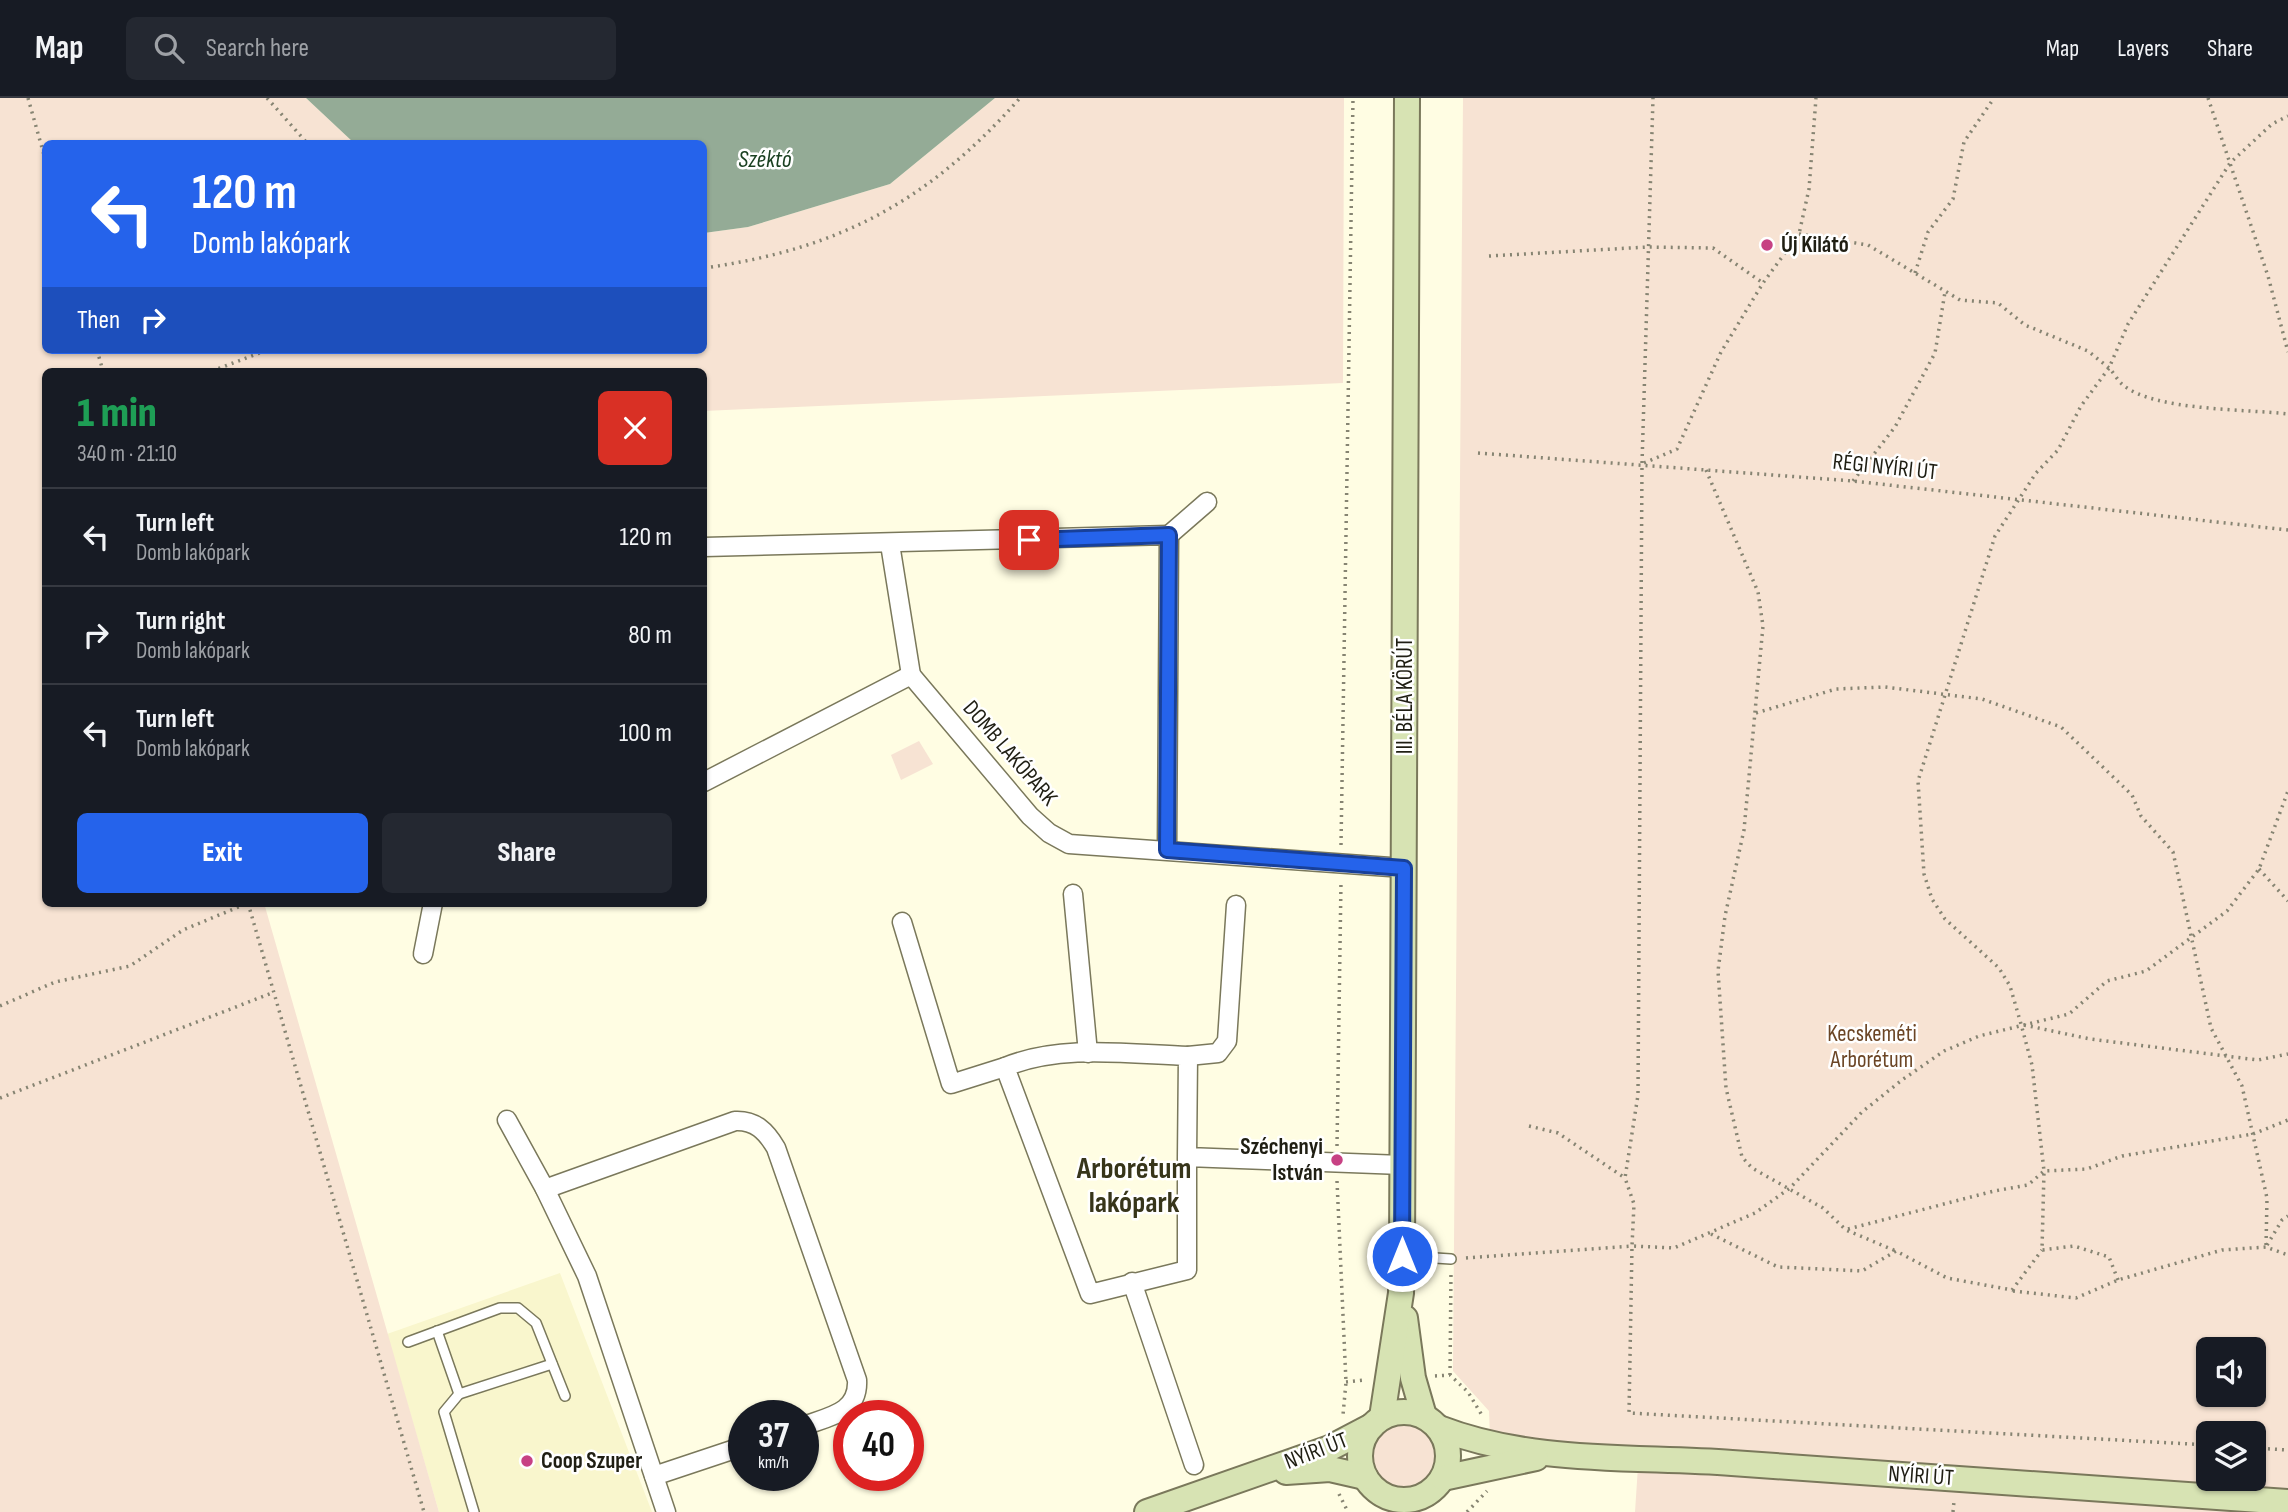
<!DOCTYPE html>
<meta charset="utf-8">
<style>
body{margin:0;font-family:"Sofia Sans Condensed",sans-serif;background:#242831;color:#f1f3f6;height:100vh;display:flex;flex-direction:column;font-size:26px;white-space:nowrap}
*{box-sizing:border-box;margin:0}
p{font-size:23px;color:#9ea1a6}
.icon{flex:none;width:38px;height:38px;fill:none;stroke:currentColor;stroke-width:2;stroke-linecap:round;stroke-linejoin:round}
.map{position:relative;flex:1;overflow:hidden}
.side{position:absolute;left:42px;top:270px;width:665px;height:539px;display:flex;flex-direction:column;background:#171b24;border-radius:10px;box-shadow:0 2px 5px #0004}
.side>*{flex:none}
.banner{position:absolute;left:42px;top:42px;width:665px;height:214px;border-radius:10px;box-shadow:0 2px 5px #0004;background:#2563eb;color:#fff;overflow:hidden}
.controls{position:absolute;left:2196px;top:1239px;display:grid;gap:14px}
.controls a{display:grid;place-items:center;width:70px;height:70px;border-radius:10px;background:#171b24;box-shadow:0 2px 5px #0004;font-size:35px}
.speed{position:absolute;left:728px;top:1302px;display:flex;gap:14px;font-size:35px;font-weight:700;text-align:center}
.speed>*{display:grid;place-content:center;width:91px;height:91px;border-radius:50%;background:#171b24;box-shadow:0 2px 5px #0004;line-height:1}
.speed small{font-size:18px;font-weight:400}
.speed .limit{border:10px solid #d22;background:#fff;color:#111}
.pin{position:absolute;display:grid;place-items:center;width:60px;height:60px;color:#fff;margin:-30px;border-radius:14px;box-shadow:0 4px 10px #0006}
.me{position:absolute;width:77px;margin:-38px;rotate:0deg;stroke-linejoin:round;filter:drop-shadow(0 0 5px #0008)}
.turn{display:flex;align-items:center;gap:24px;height:147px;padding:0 35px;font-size:32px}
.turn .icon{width:91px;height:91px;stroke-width:2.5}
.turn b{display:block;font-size:49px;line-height:60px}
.then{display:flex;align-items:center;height:66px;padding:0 35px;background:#0003;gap:14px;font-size:26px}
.round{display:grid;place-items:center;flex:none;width:74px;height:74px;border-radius:10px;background:#242831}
.head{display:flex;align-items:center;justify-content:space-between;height:119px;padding:0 35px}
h1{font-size:42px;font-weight:800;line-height:52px;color:#1e9e55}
.action{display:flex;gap:14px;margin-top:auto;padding:14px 35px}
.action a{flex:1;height:80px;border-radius:10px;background:#2563eb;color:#fff;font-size:28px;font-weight:800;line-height:80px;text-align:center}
.action a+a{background:#242831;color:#f1f3f6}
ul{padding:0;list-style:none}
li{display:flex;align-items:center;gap:21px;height:98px;padding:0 35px;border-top:2px solid #363941}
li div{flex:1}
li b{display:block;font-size:26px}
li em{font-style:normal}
header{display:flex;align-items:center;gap:42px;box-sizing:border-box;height:98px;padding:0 35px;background:#171b24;border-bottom:2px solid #363941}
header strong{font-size:33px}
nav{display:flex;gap:38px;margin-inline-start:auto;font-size:24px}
.search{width:490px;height:63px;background:#242831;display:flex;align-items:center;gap:18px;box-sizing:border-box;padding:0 24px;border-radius:10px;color:#9ea1a6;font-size:26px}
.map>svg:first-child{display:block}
.built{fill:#f9f6cd}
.green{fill:#f7e3d3;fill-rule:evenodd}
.water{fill:#94ab96}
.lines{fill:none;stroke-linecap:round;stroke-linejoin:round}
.lane-casing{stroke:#7a785b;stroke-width:12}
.street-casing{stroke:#7a785b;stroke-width:21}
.secondary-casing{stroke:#7a785b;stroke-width:28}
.path{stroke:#868472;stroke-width:3.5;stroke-dasharray:2 5;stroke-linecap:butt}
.lane{stroke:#fff;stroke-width:9}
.street{stroke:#fff;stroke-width:18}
.secondary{stroke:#d7e3b3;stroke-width:24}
.route-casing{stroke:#184099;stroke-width:18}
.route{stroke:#2563eb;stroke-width:12}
.poi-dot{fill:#c74183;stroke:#fff;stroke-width:2.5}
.labels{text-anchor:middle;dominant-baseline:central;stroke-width:5;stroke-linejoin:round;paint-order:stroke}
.poi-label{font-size:23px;font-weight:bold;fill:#1f1e13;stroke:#fff;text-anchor:start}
.street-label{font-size:23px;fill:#1f1e13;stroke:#fff}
.park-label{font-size:23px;fill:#6b4525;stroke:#fff}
.water-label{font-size:24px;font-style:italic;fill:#1b4122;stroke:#fff}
.district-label{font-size:30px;font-weight:bold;fill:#37351a;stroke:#fff}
</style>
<header>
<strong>Map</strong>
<div class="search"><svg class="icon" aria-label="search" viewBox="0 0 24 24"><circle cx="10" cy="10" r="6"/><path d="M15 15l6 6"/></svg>Search here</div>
<nav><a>Map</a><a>Layers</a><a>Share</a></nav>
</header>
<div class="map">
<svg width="2288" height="1414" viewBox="0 0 2288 1414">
<rect width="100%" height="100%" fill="#fffde3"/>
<!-- built -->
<path class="built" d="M560,1175l92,239h-213l-52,-178z"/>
<!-- green -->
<g class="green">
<path d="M0,0h306l48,45 -308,1v206h658v-117l44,-6 142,-43 105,-86h349l-1,285 -639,28v-40h-658v532h218l175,609h-439z"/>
<path d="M1463,0h825v1414h-653l4,-61 -149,-14 -1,-26 -36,-40zM2208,1251h46v46h-46zM2208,1335h46v46h-46z"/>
<path d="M919,643l14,23 -32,16 -10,-25z"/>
<circle cx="1405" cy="1358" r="34"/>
</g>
<!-- water -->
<path class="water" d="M306,0h689l-105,86 -142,43 -44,6v-89l-350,-1z"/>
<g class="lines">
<!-- lane casing -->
<g class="lane-casing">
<g id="lane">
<path d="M1404,1158l47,3"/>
<path d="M437,1233l22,63 -15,18 30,100"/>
<path d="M408,1244l92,-34h18l18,15 29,73"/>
<path d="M459,1296l93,-30"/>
</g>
</g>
<!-- street casing -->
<g class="street-casing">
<g id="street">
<path d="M1169,437l38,-33"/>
<path d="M890,446l21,131"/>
<path d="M704,449l465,-12 -2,315"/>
<path d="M704,684l207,-107 119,141 19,17 20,11 335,24"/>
<path d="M1073,796l15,159"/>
<path d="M902,824l49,162 54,-17"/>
<path d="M423,856l10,-51"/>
<path d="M1188,958l30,-3 9,-12 9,-136"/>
<path d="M507,1022l38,69 42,87 79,236"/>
<path d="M1187,1059l1,-101c-60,-2 -127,-12 -183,11l85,227 97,-24v-113l215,8"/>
<path d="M545,1091l190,-68c20,-1 31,10 41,27l81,232c2,33 -29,37 -54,46"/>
<path d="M1132,1184l62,183"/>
<path d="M654,1378l90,-30"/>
</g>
</g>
<!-- secondary casing -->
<g class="secondary-casing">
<g id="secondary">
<path d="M1405,1220l8,60 11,38"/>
<circle cx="1404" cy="1358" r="44"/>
<path d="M1382,1319l19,-124 1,-37 5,-1158"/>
<path d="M1439,1330c93,36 195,28 293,35 186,13 371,26 556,39"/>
<path d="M1286,1374l44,-3 35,8"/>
<path d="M1443,1380l93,-20"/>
<path d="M1147,1414l183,-64 42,-22"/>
</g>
</g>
<!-- path -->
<g class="path">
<path d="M28,0l18,64"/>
<path d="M267,0l41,46"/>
<path d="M2208,0l60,178 20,76"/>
<path d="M1799,136l69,11 92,55 38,3 27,22 63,26 21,17 19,-44 102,-161 42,-39 16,-8"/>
<path d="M1489,158l159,-9 65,1 50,35"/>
<path d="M704,170c136,-19 225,-67 316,-170"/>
<path d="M1915,175l13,-41 25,-33 11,-57 30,-44"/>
<path d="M97,252l6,21"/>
<path d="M212,273l55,-21"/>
<path d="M1478,355l375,28 435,49"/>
<path d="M1644,365l33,-14 44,-97 42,-69 36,-49 10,-45 7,-91"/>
<path d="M1706,372l52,122 5,34 -19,204 -19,86 -7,55 8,117 16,69 10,11 71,40 23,22 50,21"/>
<path d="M1853,383l42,-54 40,-74 10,-61"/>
<path d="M1756,615l80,-24 49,-2 97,12 79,28 71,68 9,21 32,36 38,176 31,58 25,112 -1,49"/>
<path d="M1341,747l12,-747"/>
<path d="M2259,771l29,32"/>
<path d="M248,805l176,609"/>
<path d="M0,908l55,-24 75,-16 53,-36 65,-27"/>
<path d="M2024,927l66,14 168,21 30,-6"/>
<path d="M0,1000l272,-105"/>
<path d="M1529,1028l29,7 67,45"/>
<path d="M1337,1048l4,-265"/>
<path d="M1337,1083l9,201 -3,33"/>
<path d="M1848,1131l146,-38 34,-6 16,-14 43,-2 35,-13 131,-22 35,-14"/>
<path d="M1711,1136l67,33 84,4 34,-20 51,27 65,12 30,-40"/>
<path d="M2267,1147l15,-25 6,-4"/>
<path d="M1466,1160l166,-12 2,-42 -9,-26 13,-83 4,-631 11,-366"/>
<path d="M2118,1182l-9,-23 -35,-11 -32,4 2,-79 -12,-106 -11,-41 -11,-38 -11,-18 -54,-49 -13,-20 -8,-25 -6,-93 77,-245 41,-63 22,-23 23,-44 28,-38c5,5 9,13 14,17 31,26 124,24 165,29"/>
<path d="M2013,1193l63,7 42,-18 104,-30 44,-3 22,8"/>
<path d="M1450,1277l1,-103"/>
<path d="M1435,1278l15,-1 18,17 15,25"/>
<path d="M1346,1284l19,-2"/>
<path d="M2208,1347l-579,-32 3,-167 42,2 81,-35 35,-25 72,-76 40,-32 42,-29 35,-15 90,-22 38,-33 39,-10 81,-60 32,-42 29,-78"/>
<path d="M2254,1350l34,2"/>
<path d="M1339,1396l9,18"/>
<path d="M1467,1414l20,-21"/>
<path d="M1953,1414l1,-11"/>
</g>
<!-- lane -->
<use href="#lane" class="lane"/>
<!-- street -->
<use href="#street" class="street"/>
<!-- secondary -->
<use href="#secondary" class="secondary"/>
</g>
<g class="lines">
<!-- route casing -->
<g class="route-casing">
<path id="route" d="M1029,442l140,-5 -2,315 237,18 -2,388"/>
</g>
<!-- route -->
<use href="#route" class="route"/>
</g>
<!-- markers -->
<g class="poi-dot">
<circle cx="1767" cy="147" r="7"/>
<circle cx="1337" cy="1062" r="7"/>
<circle cx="527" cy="1363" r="7"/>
</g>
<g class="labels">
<!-- poi labels -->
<g class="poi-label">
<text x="1781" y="147">Új Kilátó</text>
<text x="1323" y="1049" text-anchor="end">Széchenyi<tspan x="1323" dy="26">István</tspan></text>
<text x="541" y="1363">Coop Szuper</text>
</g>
<!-- street labels -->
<g class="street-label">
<text transform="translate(1885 369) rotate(6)">RÉGI NYÍRI ÚT</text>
<text transform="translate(1405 598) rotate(-90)">III. BÉLA KÖRÚT</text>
<text transform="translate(1010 655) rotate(49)">DOMB LAKÓPARK</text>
<text transform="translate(1316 1353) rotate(-21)">NYÍRI ÚT</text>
<text transform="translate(1921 1378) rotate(4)">NYÍRI ÚT</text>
</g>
<!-- park labels -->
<g class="park-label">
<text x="1872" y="936">Kecskeméti<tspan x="1872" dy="26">Arborétum</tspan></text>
</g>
<!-- water labels -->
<g class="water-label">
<text x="765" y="61">Széktó</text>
</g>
<!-- district labels -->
<g class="district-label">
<text x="1134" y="1071">Arborétum<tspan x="1134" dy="34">lakópark</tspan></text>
</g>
</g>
</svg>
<div class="controls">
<a><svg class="icon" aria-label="sound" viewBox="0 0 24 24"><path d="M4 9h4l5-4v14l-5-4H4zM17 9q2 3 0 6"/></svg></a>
<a><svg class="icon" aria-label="layers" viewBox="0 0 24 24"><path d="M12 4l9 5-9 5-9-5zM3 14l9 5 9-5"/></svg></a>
</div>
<div class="speed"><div>37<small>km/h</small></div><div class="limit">40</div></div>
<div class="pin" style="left:1029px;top:442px;background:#d93025"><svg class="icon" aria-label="arrive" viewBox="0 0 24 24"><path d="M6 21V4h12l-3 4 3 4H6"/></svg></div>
<svg class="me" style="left:1402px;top:1158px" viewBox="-20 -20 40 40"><circle r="17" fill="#2563eb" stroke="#fff" stroke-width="3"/><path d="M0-11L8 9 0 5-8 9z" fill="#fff"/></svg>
<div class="banner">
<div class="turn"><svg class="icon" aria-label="left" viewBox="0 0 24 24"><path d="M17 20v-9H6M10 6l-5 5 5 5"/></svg><div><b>120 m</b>Domb lakópark</div></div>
<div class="then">Then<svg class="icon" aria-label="right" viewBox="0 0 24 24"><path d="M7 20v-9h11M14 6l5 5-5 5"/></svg></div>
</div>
<section class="side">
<div class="head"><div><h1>1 min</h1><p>340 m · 21:10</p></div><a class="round" style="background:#d93025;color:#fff"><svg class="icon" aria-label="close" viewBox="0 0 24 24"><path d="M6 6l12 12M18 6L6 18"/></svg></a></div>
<ul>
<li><svg class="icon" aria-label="left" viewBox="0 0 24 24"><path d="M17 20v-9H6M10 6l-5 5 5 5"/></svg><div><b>Turn left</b><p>Domb lakópark</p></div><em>120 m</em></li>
<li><svg class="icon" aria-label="right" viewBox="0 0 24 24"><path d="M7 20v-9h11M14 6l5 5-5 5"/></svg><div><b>Turn right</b><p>Domb lakópark</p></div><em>80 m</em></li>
<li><svg class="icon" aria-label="left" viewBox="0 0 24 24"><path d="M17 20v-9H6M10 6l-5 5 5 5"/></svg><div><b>Turn left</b><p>Domb lakópark</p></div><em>100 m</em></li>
</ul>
<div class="action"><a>Exit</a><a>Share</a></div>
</section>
</div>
